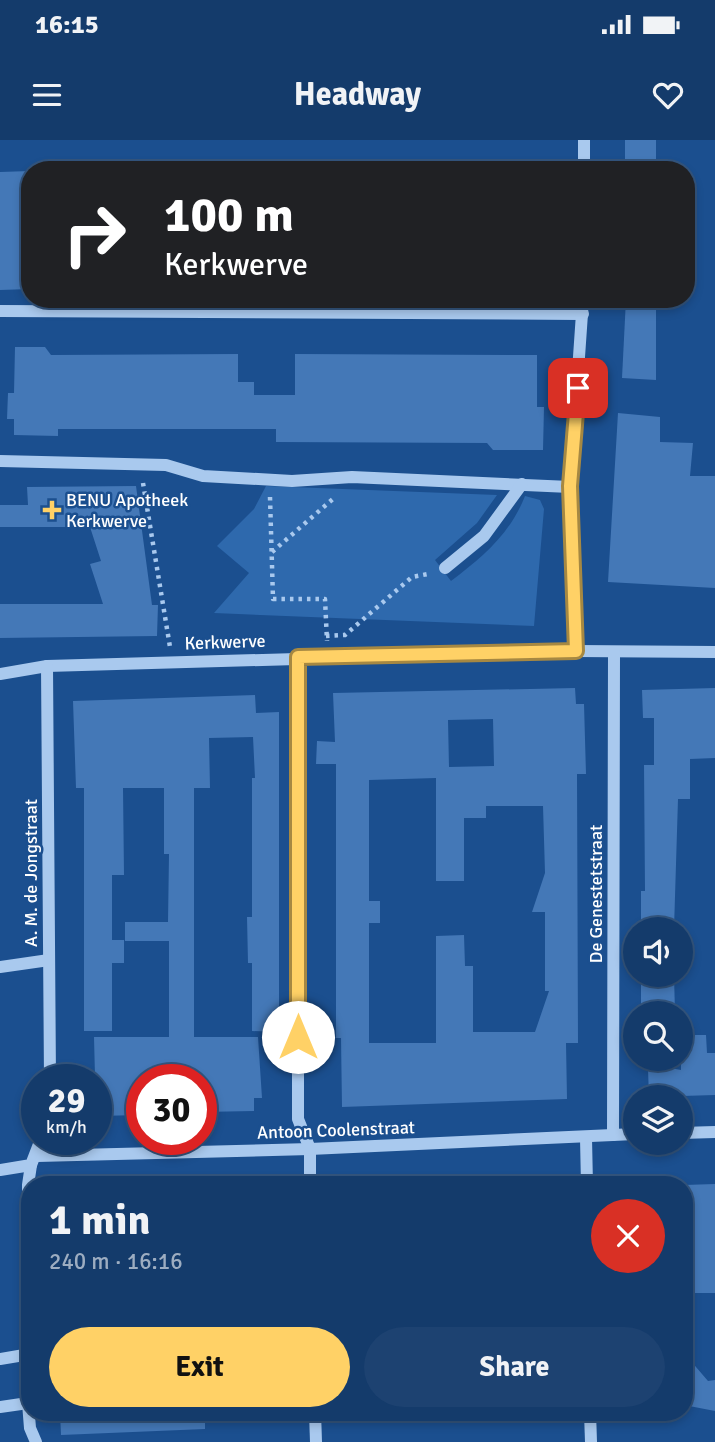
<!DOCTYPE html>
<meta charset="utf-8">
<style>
body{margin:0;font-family:Signika,sans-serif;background:#1d4271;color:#f1f3f6;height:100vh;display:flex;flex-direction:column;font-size:26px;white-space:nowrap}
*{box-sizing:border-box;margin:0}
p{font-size:23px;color:#9dadc1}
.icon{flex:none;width:38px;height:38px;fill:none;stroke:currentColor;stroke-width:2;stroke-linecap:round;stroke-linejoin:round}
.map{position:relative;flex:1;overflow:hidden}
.panel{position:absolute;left:21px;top:1036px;width:672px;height:245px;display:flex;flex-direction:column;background:#143b6b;border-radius:28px;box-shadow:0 4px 10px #0003,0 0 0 2px #33557e}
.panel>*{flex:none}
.top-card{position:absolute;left:21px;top:21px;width:674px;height:147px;border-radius:28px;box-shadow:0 4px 10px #0003,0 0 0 2px #33557e;background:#202124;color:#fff;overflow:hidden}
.buttons{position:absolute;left:623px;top:777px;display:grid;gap:14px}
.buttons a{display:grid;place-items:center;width:70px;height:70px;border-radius:50%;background:#143b6b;box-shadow:0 4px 10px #0003,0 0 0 2px #33557e;font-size:35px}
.speed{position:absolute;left:21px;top:924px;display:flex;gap:14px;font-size:35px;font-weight:700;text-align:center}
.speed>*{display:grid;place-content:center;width:91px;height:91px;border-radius:50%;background:#143b6b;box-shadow:0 4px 10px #0003,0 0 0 2px #33557e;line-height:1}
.speed small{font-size:18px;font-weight:400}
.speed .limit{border:10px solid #d22;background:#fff;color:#111}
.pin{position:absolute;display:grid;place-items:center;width:60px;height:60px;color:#fff;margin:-30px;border-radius:14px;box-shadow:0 4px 10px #0006}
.me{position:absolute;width:77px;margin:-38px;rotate:0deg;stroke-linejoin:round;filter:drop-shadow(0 0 5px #0008)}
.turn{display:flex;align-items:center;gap:24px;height:147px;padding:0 28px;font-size:32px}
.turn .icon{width:91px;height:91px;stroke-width:2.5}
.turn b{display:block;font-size:49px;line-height:60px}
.round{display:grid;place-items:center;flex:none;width:74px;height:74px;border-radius:37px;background:#1d4271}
.head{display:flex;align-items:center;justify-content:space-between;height:119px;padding:0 28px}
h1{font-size:42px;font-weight:700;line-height:52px}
.cta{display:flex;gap:14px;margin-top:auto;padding:14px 28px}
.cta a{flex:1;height:80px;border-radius:42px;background:#ffd166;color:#111;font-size:28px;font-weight:700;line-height:80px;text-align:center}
.cta a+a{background:#1d4271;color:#f1f3f6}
.status{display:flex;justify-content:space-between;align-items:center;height:49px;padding:0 35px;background:#143b6b;direction:ltr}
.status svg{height:19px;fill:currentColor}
header{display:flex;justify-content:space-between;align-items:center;height:91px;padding:0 28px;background:#143b6b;font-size:32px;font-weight:700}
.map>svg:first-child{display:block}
.green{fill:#2e69ad}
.building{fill:#4478b7;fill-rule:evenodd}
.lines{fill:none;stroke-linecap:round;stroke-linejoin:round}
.path{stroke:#a9c9ee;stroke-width:4.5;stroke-dasharray:3.5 5;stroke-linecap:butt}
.minor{stroke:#a9c9ee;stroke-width:12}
.route-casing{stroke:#a68842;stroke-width:18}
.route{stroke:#ffd166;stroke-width:12}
.poi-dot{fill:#ffd166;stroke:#1b4f8f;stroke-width:2.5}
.labels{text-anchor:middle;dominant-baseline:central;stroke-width:5;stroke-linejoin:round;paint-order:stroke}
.poi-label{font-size:18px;fill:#fff;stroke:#1b4f8f;text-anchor:start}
.street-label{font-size:18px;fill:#fff;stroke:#1b4f8f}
</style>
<div class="status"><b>16:15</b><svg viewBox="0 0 49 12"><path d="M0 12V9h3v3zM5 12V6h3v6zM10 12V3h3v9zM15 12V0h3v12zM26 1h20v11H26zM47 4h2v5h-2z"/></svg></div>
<header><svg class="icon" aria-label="menu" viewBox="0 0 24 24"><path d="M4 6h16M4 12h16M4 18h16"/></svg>Headway<svg class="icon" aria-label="heart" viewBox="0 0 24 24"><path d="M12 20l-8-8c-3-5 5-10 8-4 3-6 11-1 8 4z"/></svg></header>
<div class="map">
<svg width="715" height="1302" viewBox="0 0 715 1302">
<rect width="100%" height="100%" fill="#1b4f8f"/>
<!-- green -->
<path class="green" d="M266,346l231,9 -20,28 -42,37 16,21c32,-24 59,-47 74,-85l15,4 4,9 -10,117 -320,-13 35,-40 -32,-27 37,-37z"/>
<!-- building -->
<g class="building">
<path d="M625,0h31v30l-31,-1z"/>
<path d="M30,31v118l-30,1v-118z"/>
<path d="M626,159h30v81l-34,-2z"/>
<path d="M15,207h30l6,8 187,-1v28h16v13h41v-41l242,1v52h7l-1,43h-50l-6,-7 -211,-1v-13h-218v7l-44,-1v-16h-7l1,-26h6z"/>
<path d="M618,273l42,4v25l33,1 -3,33h25v112l-107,-6z"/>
<path d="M136,346l16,119h6l-1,31 -157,2v-34h103l-13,-40 11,-3 -11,-34h-90v-22h28l-1,-18z"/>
<path d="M575,548l1,16h8l2,70h-9l1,269h-12l1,56 -225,8 -1,-69h-5v-274h-20l1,-23 18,1 -2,-49zM493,579l1,47 -45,1 -1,-47zM436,638v103h28v-63h22v-12h57l2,67 -13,39h13v79h4l-14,41h-62v-66h-8l-1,-31 -28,1v107h-67v-120h11v-22h-11v-121z"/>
<path d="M715,548v70l-25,1v40h-12l-4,130h-33v-38h4l-1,-126h10v-47h-11l-1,-28z"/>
<path d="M255,555l1,18 23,-1v320l-27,-1v-68h-4l-1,-46h5v-139h3l-2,-41 -44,1 1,50h-16v249h64l4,61h-8v13l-53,1v-32h-59v35l-46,1 -2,-79h75v-96h-44v-19h43l1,-68h-5v-66h-41l1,87h-12v65h12v23h-12v68h-28v-243h-8l-3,-87z"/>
<path d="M641,835h33l1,38h-34z"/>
<path d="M681,895h25l1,18h8v42l-66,2 -1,-28 17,-2 16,3z"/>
<path d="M715,1044v109h-20l-2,-45 -9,1v-64z"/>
<path d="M684,1213l24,28 7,-1v31l-31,-6z"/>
<path d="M60,1272h145v17l-144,6z"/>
</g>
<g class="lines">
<!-- path -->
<g class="path">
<path d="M143,343l27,164"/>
<path d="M270,357l3,102h52l2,42"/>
<path d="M272,412l62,-54"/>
<path d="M326,496l19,-1 67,-58 16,-3"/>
</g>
<!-- minor -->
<g class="minor">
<path d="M584,30v-30"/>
<path d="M0,171l583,3"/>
<path d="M0,321l166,4 37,11 89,5 60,-4 218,10 6,164 -529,15 -47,8"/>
<path d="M570,347l13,-188"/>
<path d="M445,428l39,-32 38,-52"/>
<path d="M576,511l139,1"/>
<path d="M298,517v462l12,30v36"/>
<path d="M47,526l3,414"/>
<path d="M0,827l49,-7"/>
<path d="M681,993l34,-1"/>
<path d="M613,995l1,-482"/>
<path d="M586,998l1,47"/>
<path d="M37,1016l273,-7 325,-15"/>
<path d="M31,1025l-3,20v218l2,25 6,14"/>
<path d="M0,1030l31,-5 10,-26"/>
<path d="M0,1219l30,-5"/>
<path d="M0,1267l28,-4"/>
<path d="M315,1272l1,30"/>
<path d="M590,1272l1,30"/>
</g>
</g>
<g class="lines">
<!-- route casing -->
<g class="route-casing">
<path id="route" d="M298,897v-380l278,-6 -6,-165 8,-98"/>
</g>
<!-- route -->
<use href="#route" class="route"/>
</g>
<!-- markers -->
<path class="poi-dot" d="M48.5 359.5h7v7h7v7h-7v7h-7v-7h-7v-7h7z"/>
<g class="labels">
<!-- poi labels -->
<g class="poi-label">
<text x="66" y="360">BENU Apotheek<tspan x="66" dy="21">Kerkwerve</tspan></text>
</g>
<!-- street labels -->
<g class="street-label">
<text transform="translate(225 502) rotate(-2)">Kerkwerve</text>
<text transform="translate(31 733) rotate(-90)">A. M. de Jongstraat</text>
<text transform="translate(596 754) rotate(-90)">De Genestetstraat</text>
<text transform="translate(336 990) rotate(-2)">Antoon Coolenstraat</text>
</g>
</g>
</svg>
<div class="buttons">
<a><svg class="icon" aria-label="sound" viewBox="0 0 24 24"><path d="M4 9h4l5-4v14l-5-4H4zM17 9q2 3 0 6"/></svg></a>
<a><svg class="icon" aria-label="search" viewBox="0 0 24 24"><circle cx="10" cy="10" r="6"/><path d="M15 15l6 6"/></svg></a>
<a><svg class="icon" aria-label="layers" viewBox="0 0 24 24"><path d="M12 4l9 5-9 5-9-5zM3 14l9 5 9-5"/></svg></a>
</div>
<div class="speed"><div>29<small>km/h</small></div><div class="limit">30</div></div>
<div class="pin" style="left:578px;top:248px;background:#d93025"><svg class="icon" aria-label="arrive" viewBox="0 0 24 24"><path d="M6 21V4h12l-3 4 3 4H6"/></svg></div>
<svg class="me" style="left:298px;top:897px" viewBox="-20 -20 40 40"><circle r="19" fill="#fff"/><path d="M0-13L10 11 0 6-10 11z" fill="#ffd166"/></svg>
<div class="top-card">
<div class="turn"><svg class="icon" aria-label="right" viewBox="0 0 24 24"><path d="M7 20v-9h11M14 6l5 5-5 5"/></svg><div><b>100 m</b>Kerkwerve</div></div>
</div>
<section class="panel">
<div class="head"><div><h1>1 min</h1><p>240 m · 16:16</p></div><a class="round" style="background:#d93025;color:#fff"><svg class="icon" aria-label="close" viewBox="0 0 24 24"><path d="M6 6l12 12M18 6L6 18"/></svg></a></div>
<div class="cta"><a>Exit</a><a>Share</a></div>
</section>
</div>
